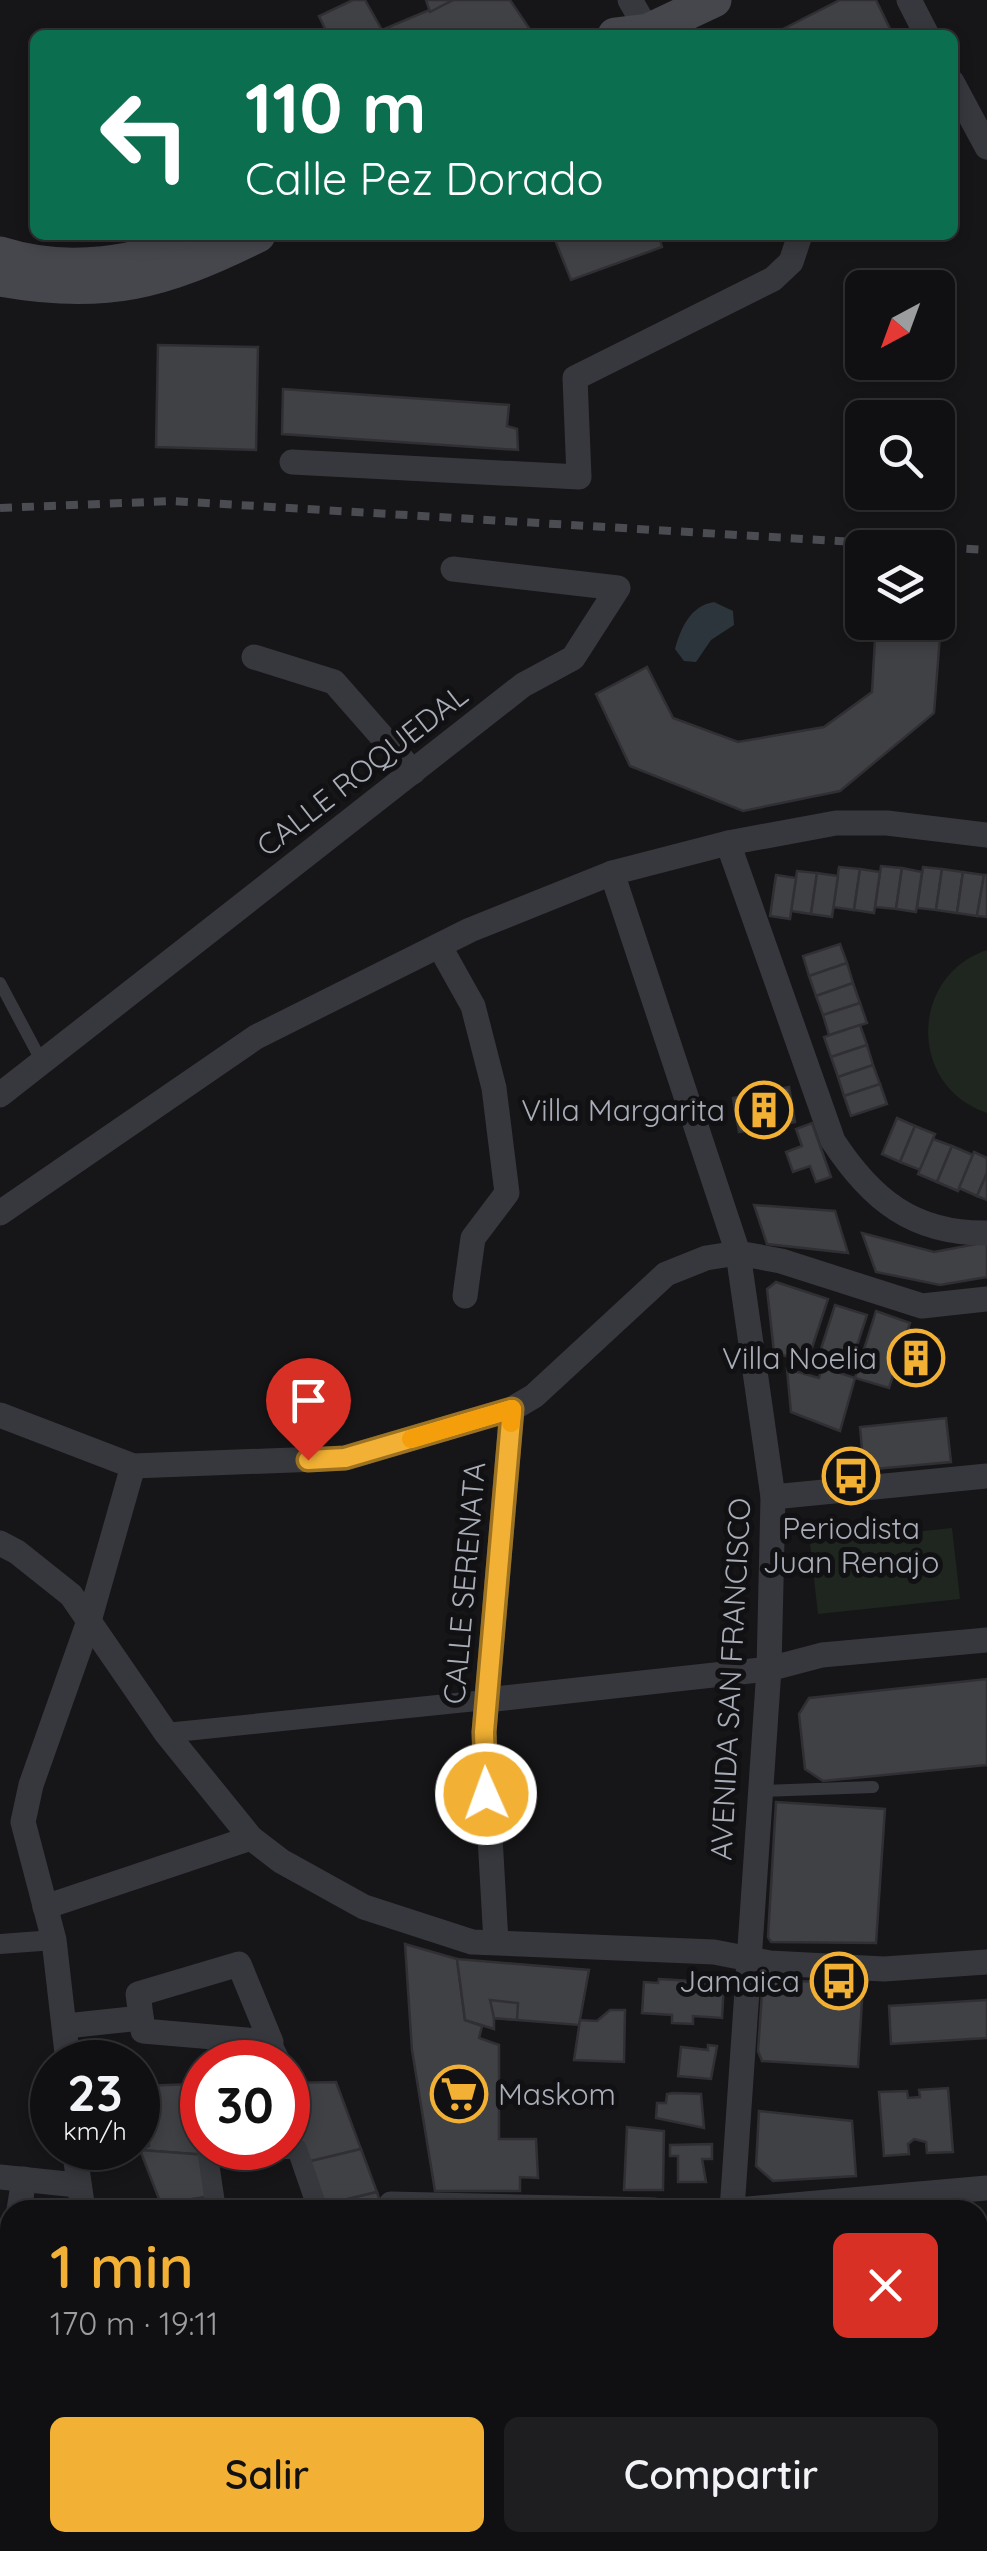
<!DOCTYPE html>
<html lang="es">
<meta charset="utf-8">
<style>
body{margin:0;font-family:Quicksand,sans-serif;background:#1e1e20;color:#f1f3f6;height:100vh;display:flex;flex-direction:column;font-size:38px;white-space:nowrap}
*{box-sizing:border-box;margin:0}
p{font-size:32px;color:#9c9d9f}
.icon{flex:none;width:55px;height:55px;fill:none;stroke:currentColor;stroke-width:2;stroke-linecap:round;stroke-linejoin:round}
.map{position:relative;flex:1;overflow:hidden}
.side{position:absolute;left:0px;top:2200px;width:988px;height:352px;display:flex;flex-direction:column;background:#101012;border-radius:30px 30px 0 0;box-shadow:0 5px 15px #0003,0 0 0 2px #303032}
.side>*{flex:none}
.guide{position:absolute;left:30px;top:30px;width:928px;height:210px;border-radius:15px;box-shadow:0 5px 15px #0003,0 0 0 2px #303032;background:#0b6e4f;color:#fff;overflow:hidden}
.needle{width:65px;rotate:221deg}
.controls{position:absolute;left:845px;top:270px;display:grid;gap:20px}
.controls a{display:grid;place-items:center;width:110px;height:110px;border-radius:15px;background:#101012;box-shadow:0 5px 15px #0003,0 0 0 2px #303032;font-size:50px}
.speed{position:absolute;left:30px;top:2040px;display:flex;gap:20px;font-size:50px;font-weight:700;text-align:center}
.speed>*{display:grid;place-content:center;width:130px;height:130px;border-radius:50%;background:#101012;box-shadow:0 5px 15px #0003,0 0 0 2px #303032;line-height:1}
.speed small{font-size:25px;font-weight:400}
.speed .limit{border:15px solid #d22;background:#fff;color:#111}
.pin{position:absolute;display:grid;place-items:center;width:85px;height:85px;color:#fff;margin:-102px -42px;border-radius:50% 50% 50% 0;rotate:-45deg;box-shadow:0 0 10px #0007}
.pin .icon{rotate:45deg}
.me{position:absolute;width:110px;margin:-55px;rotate:358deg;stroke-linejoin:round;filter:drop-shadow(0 0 8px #0008)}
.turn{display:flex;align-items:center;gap:35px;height:210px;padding:0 50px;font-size:45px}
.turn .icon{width:130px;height:130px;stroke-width:2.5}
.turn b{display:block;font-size:70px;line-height:85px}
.round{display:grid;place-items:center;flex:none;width:105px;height:105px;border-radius:15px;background:#1e1e20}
.head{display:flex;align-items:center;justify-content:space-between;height:170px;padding:0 50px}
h1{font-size:60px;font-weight:600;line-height:75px;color:#f2b134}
.primary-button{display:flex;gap:20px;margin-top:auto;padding:20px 50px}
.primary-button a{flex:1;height:115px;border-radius:15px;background:#f2b134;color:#111;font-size:40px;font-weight:600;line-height:115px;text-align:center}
.primary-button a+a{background:#1e1e20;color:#f1f3f6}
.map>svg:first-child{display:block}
.green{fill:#1e261f}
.water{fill:#2c353c}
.building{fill:#404145;stroke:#303034;stroke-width:2.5}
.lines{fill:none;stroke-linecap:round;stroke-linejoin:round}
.service{stroke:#37383d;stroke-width:12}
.pedestrian{stroke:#37383d;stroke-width:20}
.minor{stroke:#37383d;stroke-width:25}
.secondary{stroke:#45474d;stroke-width:35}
.rail{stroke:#4a4c52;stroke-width:8;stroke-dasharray:12 10;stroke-linecap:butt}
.route-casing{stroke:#9d7322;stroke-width:25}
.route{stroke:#f2b134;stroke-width:18}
.slow{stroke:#f59e0b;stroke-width:18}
.labels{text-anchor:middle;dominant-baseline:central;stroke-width:10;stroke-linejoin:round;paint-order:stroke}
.street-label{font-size:30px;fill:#a8adb8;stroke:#111113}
.poi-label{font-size:30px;fill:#a8adb8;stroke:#111113;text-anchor:end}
</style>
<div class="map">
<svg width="987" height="2551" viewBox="0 0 987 2551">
<rect width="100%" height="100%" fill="#161618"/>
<!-- green -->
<g class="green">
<path d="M987,950v163c-79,-26 -78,-137 0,-163z"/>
<path d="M952,1528l8,71 -142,15 -8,-71z"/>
</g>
<!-- water -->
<path class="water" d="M714,602l19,9 1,14 -23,15 -15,22 -12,-1 -9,-12c6,-21 15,-43 39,-47z"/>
<!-- building -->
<g class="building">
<path d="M353,0h12l17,30 71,-30h57l21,31 -7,4h-206l8,-4 -7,-15z"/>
<path d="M426,0h27l-23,12z"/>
<path d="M840,0h36l17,35h-107l-3,-6z"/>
<path d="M553,235h112l-6,2 3,10 -91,33z"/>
<path d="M158,345l100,2 -2,103 -100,-3z"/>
<path d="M283,389l226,16 -2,21 10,3 1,21 -236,-16z"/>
<path d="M938,610h4l-8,103 -94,78 -97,20 -113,-45 -34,-72 51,-27 26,51 65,24 86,-15 48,-35 4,-70h62z"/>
<path d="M881,866l21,2 -6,41 -21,-2z"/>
<path d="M839,867l21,2 -6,41 -21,-3z"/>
<path d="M923,867l19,2 -6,41 -19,-2z"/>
<path d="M902,868l20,4 -6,40 -20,-3z"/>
<path d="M860,869l20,3 -6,41 -20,-3z"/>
<path d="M942,869l21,3 -6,41 -21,-3z"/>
<path d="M797,871l20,2 -6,41 -20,-3z"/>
<path d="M963,872l21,3 -7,41 -20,-3z"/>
<path d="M817,873l21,3 -6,41 -21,-3z"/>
<path d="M776,875l20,3 -6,41 -20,-3z"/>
<path d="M984,875h3v42l-10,-1z"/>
<path d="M840,944l7,19 -38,13 -6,-20z"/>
<path d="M847,963l6,20 -37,13 -7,-20z"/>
<path d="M853,983l7,20 -37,12 -7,-19z"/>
<path d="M860,1003l7,20 -38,12 -6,-20z"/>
<path d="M860,1025l7,20 -36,12 -7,-20z"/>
<path d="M867,1045l6,20 -35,12 -7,-20z"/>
<path d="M873,1065l7,19 -36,12 -6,-19z"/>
<path d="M880,1084l7,20 -36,12 -7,-20z"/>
<path d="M789,1087l6,35 -56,10 -6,-34z"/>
<path d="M897,1118l18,8 -15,36 -18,-8z"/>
<path d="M812,1123l19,54 -15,5 -6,-16 -17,6 -7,-20 16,-6 -6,-17z"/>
<path d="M915,1126l20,8 -15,36 -20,-8z"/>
<path d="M933,1139l19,7 -15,36 -19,-8z"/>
<path d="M952,1146l21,9 -15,36 -21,-9z"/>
<path d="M974,1152l13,6v15l-10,23 -18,-8z"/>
<path d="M987,1173v27l-10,-4z"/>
<path d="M754,1205l81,6 13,42 -81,-9z"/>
<path d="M862,1233l72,19 53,-10v35l-47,8 -64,-13z"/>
<path d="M776,1282l52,17 -21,64 -33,-11 -7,-63z"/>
<path d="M835,1305l32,10 -15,46 -33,-6z"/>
<path d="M876,1311l34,12 -21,65 -34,-10z"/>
<path d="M908,1329l31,10 -15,47 -31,-10z"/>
<path d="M822,1367l33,11 -15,53 -49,-19 -4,-43 32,9z"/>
<path d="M946,1418l5,44 -87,8 -4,-43z"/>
<path d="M987,1679v86l-164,16 -18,-12 -6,-55 10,-16z"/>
<path d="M776,1802l109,7 -9,134 -105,-1 -3,-5z"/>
<path d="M405,1944l52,15 8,61 17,6 -3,12 20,7v94h37l2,39 -18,-1v14h-85l-23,-141z"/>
<path d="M457,1959l132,11 -10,55 -85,-7v11l-29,-9z"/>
<path d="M659,1979l65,4 -2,35 -29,-2v8l-21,-1v-8l-30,-2 2,-31 14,1z"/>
<path d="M774,1980l89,4 -5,83 -96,-6 -4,-10 4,-58z"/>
<path d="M490,2000l28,3 -1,17 -23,-2z"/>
<path d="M987,2000v38l-96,6 -2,-38z"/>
<path d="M610,2010h15l-1,52 -50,-2 6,-40 17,1z"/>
<path d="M708,2045l9,1 -6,33 -33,-3 3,-29 27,3z"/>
<path d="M336,2082l25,67 -58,14 -15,-15 6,-65z"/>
<path d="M198,2084l9,71 -67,-5 9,-4 -10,-60z"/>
<path d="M948,2088l5,64 -26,1 -1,-11 -12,-3 -6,5 1,10 -25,2 -5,-64 28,-1 1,7 12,-1 -1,-7z"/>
<path d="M673,2093l28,1 3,34 -48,-10 1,-15h9l1,-9z"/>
<path d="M759,2111l93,10 4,55 -83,5 -17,-15z"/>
<path d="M627,2127l37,4 -1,59h-39z"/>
<path d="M712,2144v15h-10l4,23h-28v-26h-8v-11z"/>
<path d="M361,2149l16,43 -58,14 -16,-43z"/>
<path d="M140,2150l67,5 6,41 -52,8z"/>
<path d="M377,2192l6,18h-63l-1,-4z"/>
<path d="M213,2196l3,14h-53l-2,-6z"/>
<rect x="0" y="2473" width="10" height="30"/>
<path d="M978,2491l9,1 -7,58 -77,1 1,-9h74z"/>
<path d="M105,2542h93l1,9h-94z"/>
<path d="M398,2543h278l-3,8h-275z"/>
<rect x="215" y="2545" width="60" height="6"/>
</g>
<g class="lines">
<!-- service -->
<g class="service">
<path d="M0,983l42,79"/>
<path d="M761,1791l112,-4"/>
</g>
<!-- pedestrian -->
<g class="pedestrian">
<path d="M166,1733l320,-33"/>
<path d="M0,1944l54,-4"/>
<path d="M271,2042l10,20"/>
<path d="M288,2077l2,6"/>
<path d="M216,2210l-9,-61h90l21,61"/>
</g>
<!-- minor -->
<g class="minor">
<path d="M630,0l18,31"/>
<path d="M909,0l18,35"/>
<path d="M952,82l35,65"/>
<path d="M292,462l287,15 -4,-99 198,-99 18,-17 9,-27"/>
<path d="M254,657l80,25 79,90"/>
<path d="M728,843l105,298c38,58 80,93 154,92"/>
<path d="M612,873l126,380 35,244 -4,172 -37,541"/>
<path d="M440,947l33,59 21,82 13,105 -34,45 -8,58"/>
<path d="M0,1095l523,-410 50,-27 45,-70 -165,-19"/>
<path d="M0,1213l256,-176 214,-107 142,-57 116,-30 108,-20h51l100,12"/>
<path d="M0,1415l133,51 212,-8 167,-49 22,-13 132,-122 40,-16 32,-5 43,8 141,45 65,-7"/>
<path d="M773,1497l214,-21"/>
<path d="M0,1543l17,9 54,43 95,138 85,105 30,23 83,46 108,35 242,10 56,11 114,6 103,-7"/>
<path d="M486,1700l283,-31 53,-14 165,-15"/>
<path d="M45,1907l206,-69"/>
<path d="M496,1942l-12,-210 28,-323"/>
<path d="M239,1964l32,78 -128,-11 -5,-37z"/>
<path d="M66,2026l75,-8"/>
<path d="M68,2062l-14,-122 -31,-118 8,-37 58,-164 44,-155"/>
<path d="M74,2148l9,62"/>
<path d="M0,2177l77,8"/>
<path d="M391,2204l263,6"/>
<path d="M19,2210l5,-31"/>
<path d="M737,2210l250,-22"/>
<path d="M0,2328l10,-62"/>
<path d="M978,2345h9"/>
<path d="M978,2431l9,-2"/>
<path d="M0,2442h10"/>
<path d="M87,2542v9"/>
<path d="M807,2542l15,9"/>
<path d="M699,2551l4,-9"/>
</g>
<!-- secondary -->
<g class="secondary">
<path d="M615,35l33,-4 66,-31"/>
<path d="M0,254c66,21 141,11 202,-19"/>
<path d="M0,279c105,19 163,3 258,-44"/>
</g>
<!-- rail -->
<path class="rail" d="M0,508l173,-7 814,49"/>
</g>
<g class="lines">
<!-- route casing -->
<g class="route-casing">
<path id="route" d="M308,1460l37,-2 167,-49 -28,323 2,62"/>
</g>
<!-- route -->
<use href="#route" class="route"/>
<!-- slow -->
<path class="slow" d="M411,1439l101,-30 -1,14"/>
</g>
<!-- icons -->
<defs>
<g id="building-ring" transform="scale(2.875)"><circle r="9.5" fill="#111113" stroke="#f2b134" stroke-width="1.5"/><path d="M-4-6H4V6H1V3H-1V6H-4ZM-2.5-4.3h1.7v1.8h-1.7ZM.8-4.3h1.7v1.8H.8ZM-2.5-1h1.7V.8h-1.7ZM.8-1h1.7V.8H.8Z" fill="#f2b134"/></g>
<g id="bus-ring" transform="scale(2.875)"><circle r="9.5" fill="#111113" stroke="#f2b134" stroke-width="1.5"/><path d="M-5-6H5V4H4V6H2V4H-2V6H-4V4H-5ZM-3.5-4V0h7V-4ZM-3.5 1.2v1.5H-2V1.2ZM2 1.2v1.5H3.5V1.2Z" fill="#f2b134"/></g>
<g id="supermarket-ring" transform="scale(2.875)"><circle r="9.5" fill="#111113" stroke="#f2b134" stroke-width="1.5"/><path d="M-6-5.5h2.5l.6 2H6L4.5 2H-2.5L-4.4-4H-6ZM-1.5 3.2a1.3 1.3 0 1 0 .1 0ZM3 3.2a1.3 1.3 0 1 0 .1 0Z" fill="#f2b134"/></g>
</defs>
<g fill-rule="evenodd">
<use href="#building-ring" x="764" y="1110"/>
<use href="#building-ring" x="916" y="1358"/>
<use href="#bus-ring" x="851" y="1476"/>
<use href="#bus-ring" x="839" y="1981"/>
<use href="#supermarket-ring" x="459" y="2094"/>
</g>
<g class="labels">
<!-- street labels -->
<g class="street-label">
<text transform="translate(362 770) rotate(-38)">CALLE ROQUEDAL</text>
<text transform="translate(464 1583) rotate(-85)">CALLE SERENATA</text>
<text transform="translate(730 1679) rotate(-87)">AVENIDA SAN FRANCISCO</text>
</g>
<!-- poi labels -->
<g class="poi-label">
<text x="725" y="1110">Villa Margarita</text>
<text x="877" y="1358">Villa Noelia</text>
<text x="851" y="1528" text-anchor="middle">Periodista<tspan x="851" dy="34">Juan Renajo</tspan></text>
<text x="800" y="1981">Jamaica</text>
<text x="498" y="2094" text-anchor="start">Maskom</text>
</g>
</g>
</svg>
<div class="controls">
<a><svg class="needle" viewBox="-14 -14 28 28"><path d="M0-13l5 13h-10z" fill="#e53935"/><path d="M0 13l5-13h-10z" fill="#9c9d9f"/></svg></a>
<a><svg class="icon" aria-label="search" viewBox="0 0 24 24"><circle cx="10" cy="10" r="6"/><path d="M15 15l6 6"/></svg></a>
<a><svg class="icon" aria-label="layers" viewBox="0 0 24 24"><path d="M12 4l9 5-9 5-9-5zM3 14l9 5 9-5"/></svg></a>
</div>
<div class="speed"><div>23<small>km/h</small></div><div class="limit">30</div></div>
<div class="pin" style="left:308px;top:1460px;background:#d93025"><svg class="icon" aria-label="arrive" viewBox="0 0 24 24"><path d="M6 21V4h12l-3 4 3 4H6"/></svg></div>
<svg class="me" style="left:486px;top:1794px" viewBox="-20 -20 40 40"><circle r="17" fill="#f2b134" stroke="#fff" stroke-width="3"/><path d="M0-11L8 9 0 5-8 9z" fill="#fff"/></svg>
<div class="guide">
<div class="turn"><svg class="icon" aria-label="left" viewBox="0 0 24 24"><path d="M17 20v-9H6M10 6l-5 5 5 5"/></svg><div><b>110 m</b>Calle Pez Dorado</div></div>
</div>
<section class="side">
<div class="head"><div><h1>1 min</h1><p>170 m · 19:11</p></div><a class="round" style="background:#d93025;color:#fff"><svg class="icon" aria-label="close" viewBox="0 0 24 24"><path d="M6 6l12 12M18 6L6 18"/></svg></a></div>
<div class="primary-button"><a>Salir</a><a>Compartir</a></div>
</section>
</div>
